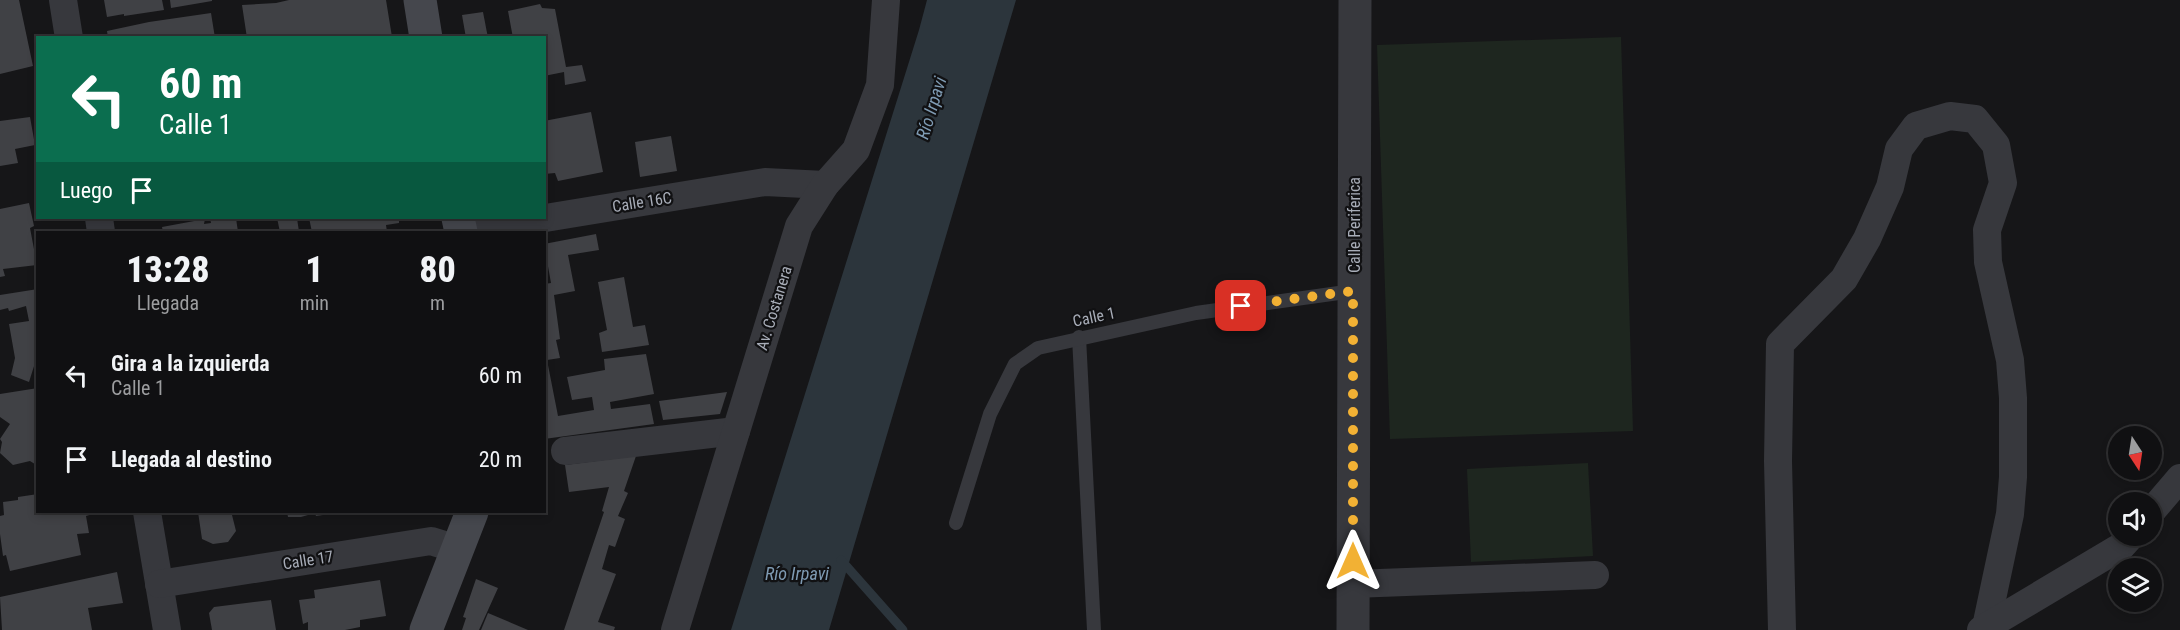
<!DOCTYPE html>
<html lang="es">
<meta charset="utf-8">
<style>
body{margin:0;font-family:"Roboto Condensed",sans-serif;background:#19191b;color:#f1f3f6;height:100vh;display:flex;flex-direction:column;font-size:22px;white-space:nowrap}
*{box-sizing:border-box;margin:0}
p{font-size:20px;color:#9c9d9f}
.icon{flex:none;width:33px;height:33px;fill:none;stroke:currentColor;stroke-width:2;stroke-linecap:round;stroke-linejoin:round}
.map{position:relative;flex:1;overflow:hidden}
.drawer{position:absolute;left:36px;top:231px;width:510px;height:282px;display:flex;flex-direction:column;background:#101012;border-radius:0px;box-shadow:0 3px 9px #0003,0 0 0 2px #303032}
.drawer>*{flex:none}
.hud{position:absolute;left:36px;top:36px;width:510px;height:183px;border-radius:0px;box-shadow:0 3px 9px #0003,0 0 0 2px #303032;background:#0b6e4f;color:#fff;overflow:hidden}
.needle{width:39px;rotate:168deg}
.controls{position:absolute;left:2108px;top:426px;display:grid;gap:12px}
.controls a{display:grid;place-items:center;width:54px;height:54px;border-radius:50%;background:#101012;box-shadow:0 3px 9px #0003,0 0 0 2px #303032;font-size:30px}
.pin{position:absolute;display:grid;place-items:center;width:51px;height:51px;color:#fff;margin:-26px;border-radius:12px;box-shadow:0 3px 9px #0006}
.me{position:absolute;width:66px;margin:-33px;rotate:0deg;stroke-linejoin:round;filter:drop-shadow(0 0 4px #0008)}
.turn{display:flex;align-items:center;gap:21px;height:126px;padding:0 24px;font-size:27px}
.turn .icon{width:78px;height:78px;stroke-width:2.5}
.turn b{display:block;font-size:42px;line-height:51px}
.then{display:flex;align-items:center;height:57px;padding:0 24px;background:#0003;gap:12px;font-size:22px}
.eta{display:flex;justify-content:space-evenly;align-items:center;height:102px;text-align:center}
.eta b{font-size:36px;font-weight:800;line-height:42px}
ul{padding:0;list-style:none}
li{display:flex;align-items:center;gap:18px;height:84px;padding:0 24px}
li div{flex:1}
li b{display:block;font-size:22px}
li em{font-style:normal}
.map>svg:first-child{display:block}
.green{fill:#1e261f}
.water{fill:#2c353c}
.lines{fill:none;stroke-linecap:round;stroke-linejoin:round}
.stream{stroke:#2c353c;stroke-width:9}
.building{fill:#404145}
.service{stroke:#37383d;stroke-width:14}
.minor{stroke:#37383d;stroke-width:28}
.tertiary{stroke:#37383d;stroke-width:33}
.secondary{stroke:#45474d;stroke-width:33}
.route{stroke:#f2b134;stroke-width:10;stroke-dasharray:0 18}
.labels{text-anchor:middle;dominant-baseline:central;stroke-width:4.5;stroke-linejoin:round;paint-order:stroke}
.street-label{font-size:16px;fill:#a8adb8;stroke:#111113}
.water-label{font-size:18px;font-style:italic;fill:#7f9bb3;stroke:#111113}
</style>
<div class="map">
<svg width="2180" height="630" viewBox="0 0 2180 630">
<rect width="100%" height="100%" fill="#161618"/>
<!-- green -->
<g class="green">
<path d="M1621,37l12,394 -243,8 -13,-394z"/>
<path d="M1588,463l5,93 -122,6 -4,-93z"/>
</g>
<!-- water -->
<path class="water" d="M927,0h89l-187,630h-98l188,-600z"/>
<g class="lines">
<!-- stream -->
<path class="stream" d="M841,560l62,70"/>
</g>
<!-- building -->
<g class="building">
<path d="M0,0h19l14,66 -33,8z"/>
<path d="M104,0h58l2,10 -40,6v-2l-17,3z"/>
<path d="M170,0h42v1l-41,7z"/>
<path d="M289,0h97l6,37 -145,1 -5,-33 34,-2z"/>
<path d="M540,4l2,4 13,1 11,58 16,-2 4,16 -21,4 -1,-13 -20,4v-38h-31l-5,-27z"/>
<path d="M483,12l5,26h-22l-4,-23z"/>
<path d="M211,13l4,25h-107l-1,-7 42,-9z"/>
<path d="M591,112l12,60 -45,9 -3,-8 -11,1v-53z"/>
<path d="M30,117l5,28 -20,4 3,14 -18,3v-45z"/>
<path d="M671,136l6,35 -37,6 -5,-35z"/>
<path d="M29,203l5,23 -4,2 7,37 -34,4 2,7 -5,1v-68z"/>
<path d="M210,218h26l2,14h-75l-1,-5 43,-8 -1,5 7,-1z"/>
<path d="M277,218h20l2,14h-19z"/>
<path d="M309,218h90v5l-13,2 1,7h-75z"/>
<path d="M596,234l3,16 -31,5 7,36 -21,4 6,44 -4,1 4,18 -13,2 11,56 36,-6 -2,-13 -20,3 -5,-23 38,-7 -1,-11 42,-5 8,40 -44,8 1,7 39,-5 4,20 -110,15v-155l7,-1 -7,-39z"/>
<path d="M624,277l9,50 12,-2 4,20 -47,7 -3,-19 8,-3 -9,-48z"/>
<path d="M38,289v74h-3l-6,19 -18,-7 4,-17 -6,-34 20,-3 -3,-15 -17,5 -1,-3 -8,2v-15z"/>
<path d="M38,388v78l-8,-5 -17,4 -13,-12 2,-11 -2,-3 10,-15 -10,-7v-23z"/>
<path d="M727,392l-7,22 -57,6 -4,-19z"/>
<path d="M636,456l-12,35 4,2 -10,23 7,3 -10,28 -6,-2 -7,24 14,5 -18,48 17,5 -1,3h-50l40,-118 -2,-1 7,-24 -40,5 -4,-27z"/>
<path d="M38,494v18h54l1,2 -7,2 3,17 -12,1 4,21 -71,16 -4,-16 -3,1 -3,-22v-18l4,-1 -1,-13 15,-2v-3z"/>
<path d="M198,512h37l-3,3 4,16 -8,11 -15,2 -11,-5z"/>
<path d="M287,512h50v1l-21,3 -1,-3 -14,4h-13z"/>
<path d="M117,572l6,31 -35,5 4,22h-90l-2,-33z"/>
<path d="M476,579l22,9 -19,42h-17l4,-12 -3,-1z"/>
<path d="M380,580l6,36 -26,4v7l-15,3h-37v-8l-5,2 -4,-24 16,-2 -1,-8z"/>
<path d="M271,600l5,30h-64l-3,-17 5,-6z"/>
<path d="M488,613l40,17h-47z"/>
</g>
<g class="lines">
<!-- service -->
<g class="service">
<path d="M1079,337l15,293"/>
<path d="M956,523l34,-109 25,-50 23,-16 158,-35 157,-22"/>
</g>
<!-- minor -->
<g class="minor">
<path d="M63,0l6,38"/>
<path d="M99,218l2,14"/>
<path d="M460,232l305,-50 60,3"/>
<path d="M565,451l171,-20"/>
<path d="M147,512l20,118"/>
<path d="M2151,512l29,-34"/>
<path d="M159,584l272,-43 26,8"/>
<path d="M1353,584l242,-9"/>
<path d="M675,630l124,-404 26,-41 31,-35 24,-65 6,-85"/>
<path d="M1782,630l-4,-169 2,-117 64,-65 23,-40 23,-52 9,-38 17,-23 34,-10 25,3 21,26 7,38 -16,47 1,32 22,98 3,38v79l-3,37 -24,113"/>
<path d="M1981,630l141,-84 9,-10"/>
</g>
<!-- tertiary -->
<path class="tertiary" d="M1353,630l2,-630"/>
<!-- secondary -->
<g class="secondary">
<path d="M420,0l6,38"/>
<path d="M458,218l3,14"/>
<path d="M426,630l46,-118"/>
</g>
</g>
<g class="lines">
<!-- route -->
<path class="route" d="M1241,306l112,-15v270"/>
</g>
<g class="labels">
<!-- street labels -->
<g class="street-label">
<text transform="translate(642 202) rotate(-9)">Calle 16C</text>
<text transform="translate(1354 225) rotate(-90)">Calle Periferica</text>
<text transform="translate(774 308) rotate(-73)">Av. Costanera</text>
<text transform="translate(1094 317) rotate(-12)">Calle 1</text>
<text transform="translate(308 560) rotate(-9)">Calle 17</text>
</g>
<!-- water labels -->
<g class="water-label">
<text transform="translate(931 108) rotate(-73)">Río Irpavi</text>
<text x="797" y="573">Río Irpavi</text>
</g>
</g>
</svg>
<div class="controls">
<a><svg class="needle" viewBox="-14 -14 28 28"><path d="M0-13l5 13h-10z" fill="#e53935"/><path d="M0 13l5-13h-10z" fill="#9c9d9f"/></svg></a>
<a><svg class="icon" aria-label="sound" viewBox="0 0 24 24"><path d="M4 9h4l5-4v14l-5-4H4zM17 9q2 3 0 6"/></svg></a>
<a><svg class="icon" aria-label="layers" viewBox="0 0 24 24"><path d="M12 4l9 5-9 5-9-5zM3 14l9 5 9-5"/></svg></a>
</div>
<div class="pin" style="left:1241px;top:306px;background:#d93025"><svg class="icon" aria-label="arrive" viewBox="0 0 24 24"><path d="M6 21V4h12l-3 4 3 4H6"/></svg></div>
<svg class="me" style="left:1353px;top:561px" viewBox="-20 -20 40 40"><path d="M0-17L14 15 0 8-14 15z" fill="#f2b134" stroke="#fff" stroke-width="4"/></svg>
<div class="hud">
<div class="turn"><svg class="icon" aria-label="left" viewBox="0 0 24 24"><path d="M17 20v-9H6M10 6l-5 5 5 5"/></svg><div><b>60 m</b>Calle 1</div></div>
<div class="then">Luego<svg class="icon" aria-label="arrive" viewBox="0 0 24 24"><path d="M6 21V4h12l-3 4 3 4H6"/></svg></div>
</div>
<section class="drawer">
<div class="eta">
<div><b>13:28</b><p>Llegada</p></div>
<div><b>1</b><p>min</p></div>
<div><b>80</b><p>m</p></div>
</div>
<ul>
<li><svg class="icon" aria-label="left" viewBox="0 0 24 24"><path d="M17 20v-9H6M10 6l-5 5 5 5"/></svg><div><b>Gira a la izquierda</b><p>Calle 1</p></div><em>60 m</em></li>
<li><svg class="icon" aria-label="arrive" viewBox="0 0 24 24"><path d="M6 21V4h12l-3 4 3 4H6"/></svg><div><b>Llegada al destino</b></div><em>20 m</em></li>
</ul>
</section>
</div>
